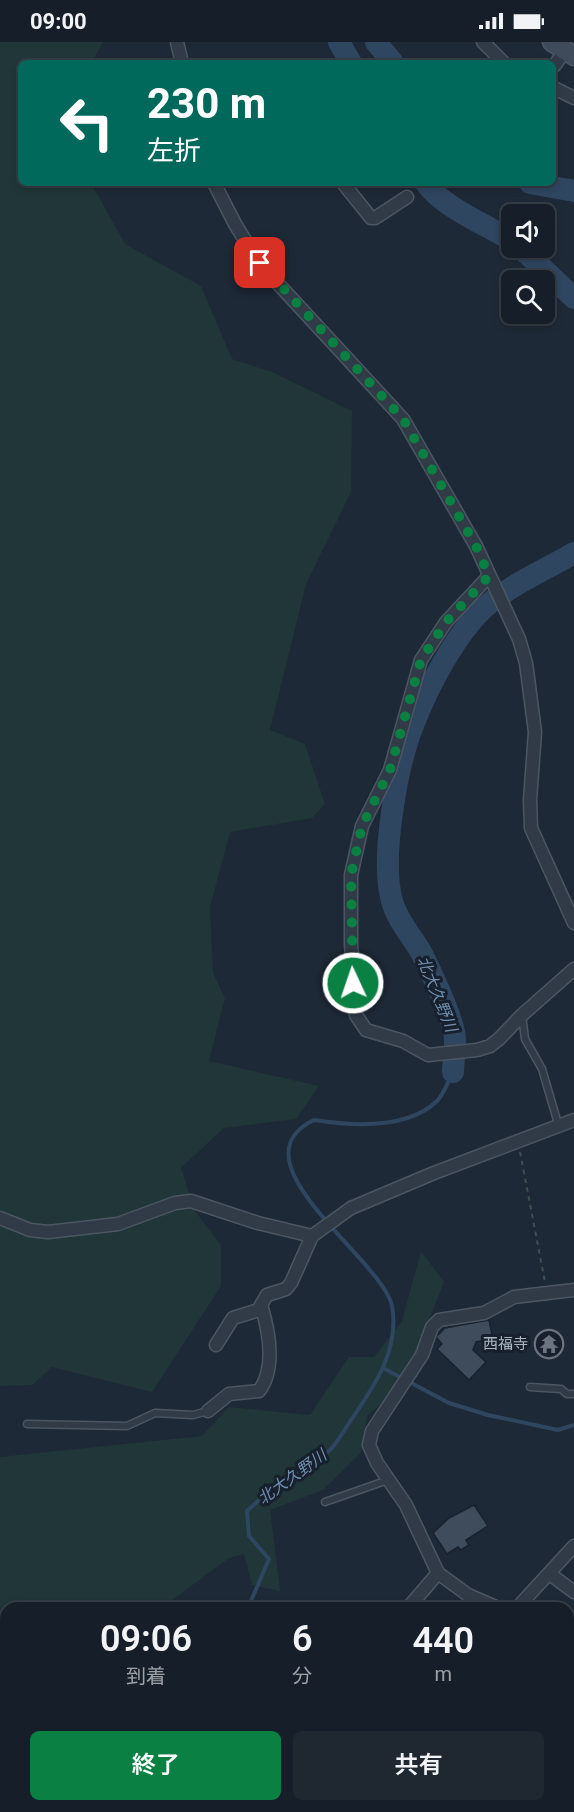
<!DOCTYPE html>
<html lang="ja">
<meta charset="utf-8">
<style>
body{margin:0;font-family:Roboto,"Noto Sans JP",sans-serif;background:#1f2731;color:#f1f3f6;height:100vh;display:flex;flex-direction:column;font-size:22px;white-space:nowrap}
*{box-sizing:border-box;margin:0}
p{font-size:20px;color:#9ea2a8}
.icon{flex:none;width:33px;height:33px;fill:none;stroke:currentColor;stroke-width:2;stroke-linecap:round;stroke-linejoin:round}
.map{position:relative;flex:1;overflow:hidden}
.side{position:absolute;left:0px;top:1560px;width:574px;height:210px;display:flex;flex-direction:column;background:#161f29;border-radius:18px 18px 0 0;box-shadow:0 3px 9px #0003,0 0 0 2px #353d46}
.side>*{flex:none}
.top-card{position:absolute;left:18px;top:18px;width:538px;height:126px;border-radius:9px;box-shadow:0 3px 9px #0003,0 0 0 2px #353d46;background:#00695c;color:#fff;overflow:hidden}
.tools{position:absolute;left:501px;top:162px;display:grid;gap:12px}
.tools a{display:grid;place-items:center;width:54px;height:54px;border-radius:9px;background:#161f29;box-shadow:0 3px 9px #0003,0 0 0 2px #353d46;font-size:30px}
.pin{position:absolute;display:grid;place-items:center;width:51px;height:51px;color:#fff;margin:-26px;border-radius:12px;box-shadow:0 3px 9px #0006}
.me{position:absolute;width:66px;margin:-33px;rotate:357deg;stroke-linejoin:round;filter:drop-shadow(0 0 4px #0008)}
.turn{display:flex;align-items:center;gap:21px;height:126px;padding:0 30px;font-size:27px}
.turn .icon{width:78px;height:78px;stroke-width:2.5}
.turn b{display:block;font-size:42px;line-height:51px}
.eta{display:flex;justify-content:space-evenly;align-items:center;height:102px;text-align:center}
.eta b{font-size:36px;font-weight:600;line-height:42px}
.action{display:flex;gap:12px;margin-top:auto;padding:12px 30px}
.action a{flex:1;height:69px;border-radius:9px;background:#0b8043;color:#fff;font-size:24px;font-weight:600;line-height:69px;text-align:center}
.action a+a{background:#1f2731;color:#f1f3f6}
.status{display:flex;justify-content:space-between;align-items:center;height:42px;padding:0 30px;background:#161f29;direction:ltr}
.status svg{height:16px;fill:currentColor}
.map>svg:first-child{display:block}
.green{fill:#203638}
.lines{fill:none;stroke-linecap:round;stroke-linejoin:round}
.stream{stroke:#2f4660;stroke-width:4}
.river{stroke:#2f4660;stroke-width:22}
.building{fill:#3e4c5c;stroke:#19222e;stroke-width:1.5}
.service-casing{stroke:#4c5663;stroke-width:9}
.pedestrian-casing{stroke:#4c5663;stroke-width:12}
.minor-casing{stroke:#4c5663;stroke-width:15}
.secondary-casing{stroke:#4c5663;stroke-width:21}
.primary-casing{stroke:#3b4451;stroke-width:22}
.path{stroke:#3a5253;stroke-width:2;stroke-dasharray:4.5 4.5;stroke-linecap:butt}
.service{stroke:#313b47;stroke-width:6}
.pedestrian{stroke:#313b47;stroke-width:9}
.minor{stroke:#313b47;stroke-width:12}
.secondary{stroke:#3f4a5b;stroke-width:18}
.primary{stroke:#4f5a68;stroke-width:20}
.route{stroke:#0b8043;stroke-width:10;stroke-dasharray:0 18}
.labels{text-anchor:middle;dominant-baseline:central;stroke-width:6;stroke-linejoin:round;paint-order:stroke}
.poi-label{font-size:15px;fill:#abb6c5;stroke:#17202c;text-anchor:end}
.water-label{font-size:16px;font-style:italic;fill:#708eb0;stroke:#17202c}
</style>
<div class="status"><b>09:00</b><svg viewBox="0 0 49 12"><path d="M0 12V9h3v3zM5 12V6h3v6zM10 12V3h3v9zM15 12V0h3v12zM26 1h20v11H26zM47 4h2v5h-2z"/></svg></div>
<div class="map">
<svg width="574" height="1770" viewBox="0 0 574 1770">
<rect width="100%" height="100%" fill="#1e2937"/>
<!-- green -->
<g class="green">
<path d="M0,0h103l-11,21h-71v120h70l34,61 76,42 31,73 40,13 80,39 -1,81 -45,92 -36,146 35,14 20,60 -13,14 -82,14 -20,75 3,66 12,25 -16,63 110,25 -23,33 -72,9 -43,40 14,43 26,34v41l-69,106 -100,-25 -20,18 -32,1z"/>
<path d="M421,1209l23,31 -26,66 -28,48 -23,20 -6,37 -38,37 -53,20 10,81 -28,-6 -8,-31 -15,4 -58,43 -2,7h-163v198h71l-7,6h-70v-355l202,-21 27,-29 81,8 39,-58h25l28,-36z"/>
</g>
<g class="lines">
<!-- stream -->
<g class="stream">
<path d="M383,1326l66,35 39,12 70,15 16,-5"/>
<path d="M248,1566l21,-49 -20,-23 -2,-25c24,-24 55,-37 81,-59 8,-7 15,-20 21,-29 24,-35 51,-72 43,-117 -9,-46 -163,-145 -78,-186 38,6 93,10 123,-19 7,-7 11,-20 16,-29"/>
<path d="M119,1770l4,-6"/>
<path d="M247,1770l1,-6"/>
</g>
<!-- river -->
<g class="river">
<path d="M339,0l12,21"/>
<path d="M376,0l17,21"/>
<path d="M426,141c15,23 61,43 86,57"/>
<path d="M530,141l44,8"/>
<path d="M521,206l53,50"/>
<path d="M453,1030c0,-12 4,-29 1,-40 -5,-22 -23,-60 -33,-80 -10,-17 -24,-32 -29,-51 -12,-42 5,-137 22,-178 14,-36 42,-90 71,-116 25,-22 60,-37 89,-54"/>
</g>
</g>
<!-- building -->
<g class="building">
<path d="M489,1278l4,19 -17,3 -3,8 13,12 -17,18 -32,-31 5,-5 -6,-7 9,-9z"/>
<path d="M474,1463l14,21 -22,14 3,5 -8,5 -3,-3 -11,7 -14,-21 16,-15z"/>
</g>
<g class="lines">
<!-- service casing -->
<g class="service-casing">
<g id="service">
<path d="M522,973l3,24 17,30 17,58"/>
<path d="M530,1345l31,2 6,5h7"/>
<path d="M27,1382l100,2 28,-13 38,2 15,-4"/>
<path d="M325,1460l63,-22"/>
<path d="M204,1764l1,6"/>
<path d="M127,1770l7,-4 38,4"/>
</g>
</g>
<!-- pedestrian casing -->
<g class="pedestrian-casing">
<path id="pedestrian" d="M472,1770l1,-6"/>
</g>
<!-- minor casing -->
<g class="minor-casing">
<g id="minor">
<path d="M177,0l5,21"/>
<path d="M483,0l21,21"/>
<path d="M554,24l11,-15"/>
<path d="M554,46l20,10"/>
<path d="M214,141l21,41 24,39 144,156 73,127 43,93 7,24 9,69 -5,68 1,28 43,95"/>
<path d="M343,141l28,35h4l32,-21"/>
<path d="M489,534l-43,46 -25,38 -31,110 -28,56 -11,49v69l5,71 10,15 37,11 25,14 49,-5 13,-4 9,-7 23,-24 52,-46"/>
<path d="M0,1176l30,12 18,2 70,-8 57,-21 16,-2 67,22 54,13"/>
<path d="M216,1303l17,-27 29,-9"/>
<path d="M208,1369l21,-17 30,-3c17,-23 10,-60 2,-86l6,-10 19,-6 5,-6 21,-47 39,-28 83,-35 140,-53"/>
<path d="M550,1532l24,18"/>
<path d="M408,1566l30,-35"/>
<path d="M498,1566l-30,-13 -30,-22 -32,-68 -29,-42 -8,-18 3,-14 50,-76 10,-28 7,-7 45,-7 30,-16 60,-7"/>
<path d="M517,1566l57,-62"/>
<path d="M568,1763l6,5"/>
<path d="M283,1770l1,-6"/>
<path d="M308,1770l10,-6"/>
</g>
</g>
<!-- secondary casing -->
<g class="secondary-casing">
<g id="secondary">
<path d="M552,0l22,14"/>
<path d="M445,1764l1,6"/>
</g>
</g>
<!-- primary casing -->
<g class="primary-casing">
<g id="primary">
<path d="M568,1630l6,-5"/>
<path d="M405,1770l8,-6"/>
</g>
</g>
<!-- path -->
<path class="path" d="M520,1110l25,130"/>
<!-- service -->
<use href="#service" class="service"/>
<!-- pedestrian -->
<use href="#pedestrian" class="pedestrian"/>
<!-- minor -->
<use href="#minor" class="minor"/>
<!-- secondary -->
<use href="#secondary" class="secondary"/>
<!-- primary -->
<use href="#primary" class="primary"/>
</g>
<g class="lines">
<!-- route -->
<path class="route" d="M260,221l143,156 73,127 13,30 -43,46 -25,38 -31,110 -28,56 -11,49 2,108"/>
</g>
<!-- icons -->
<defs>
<g id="temple-ring" transform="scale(1.5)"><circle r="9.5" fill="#17202c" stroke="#6b7280" stroke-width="1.5"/><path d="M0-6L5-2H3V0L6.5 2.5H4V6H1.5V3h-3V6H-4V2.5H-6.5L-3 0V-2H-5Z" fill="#6b7280"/></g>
</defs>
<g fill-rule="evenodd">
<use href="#temple-ring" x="549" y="1302"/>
</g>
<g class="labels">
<!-- poi labels -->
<g class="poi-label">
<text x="528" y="1302">西福寺</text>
</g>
<!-- water labels -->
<g class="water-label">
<text transform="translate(437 952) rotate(68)">北大久野川</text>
<text transform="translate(292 1435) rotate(-36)">北大久野川</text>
</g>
</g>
</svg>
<div class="tools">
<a><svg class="icon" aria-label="sound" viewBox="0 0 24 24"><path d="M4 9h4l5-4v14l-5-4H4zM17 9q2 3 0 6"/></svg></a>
<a><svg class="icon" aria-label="search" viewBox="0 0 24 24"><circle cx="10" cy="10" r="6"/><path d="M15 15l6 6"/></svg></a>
</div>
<div class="pin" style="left:260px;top:221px;background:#d93025"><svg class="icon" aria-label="arrive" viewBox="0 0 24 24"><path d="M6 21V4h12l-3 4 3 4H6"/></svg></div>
<svg class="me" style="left:353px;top:941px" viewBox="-20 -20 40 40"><circle r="17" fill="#0b8043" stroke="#fff" stroke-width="3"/><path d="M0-11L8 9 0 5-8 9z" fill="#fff"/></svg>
<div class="top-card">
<div class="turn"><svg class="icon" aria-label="left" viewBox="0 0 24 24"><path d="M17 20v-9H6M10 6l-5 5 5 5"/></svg><div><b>230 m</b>左折</div></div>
</div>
<section class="side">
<div class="eta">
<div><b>09:06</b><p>到着</p></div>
<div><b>6</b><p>分</p></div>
<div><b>440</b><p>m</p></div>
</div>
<div class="action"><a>終了</a><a>共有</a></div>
</section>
</div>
